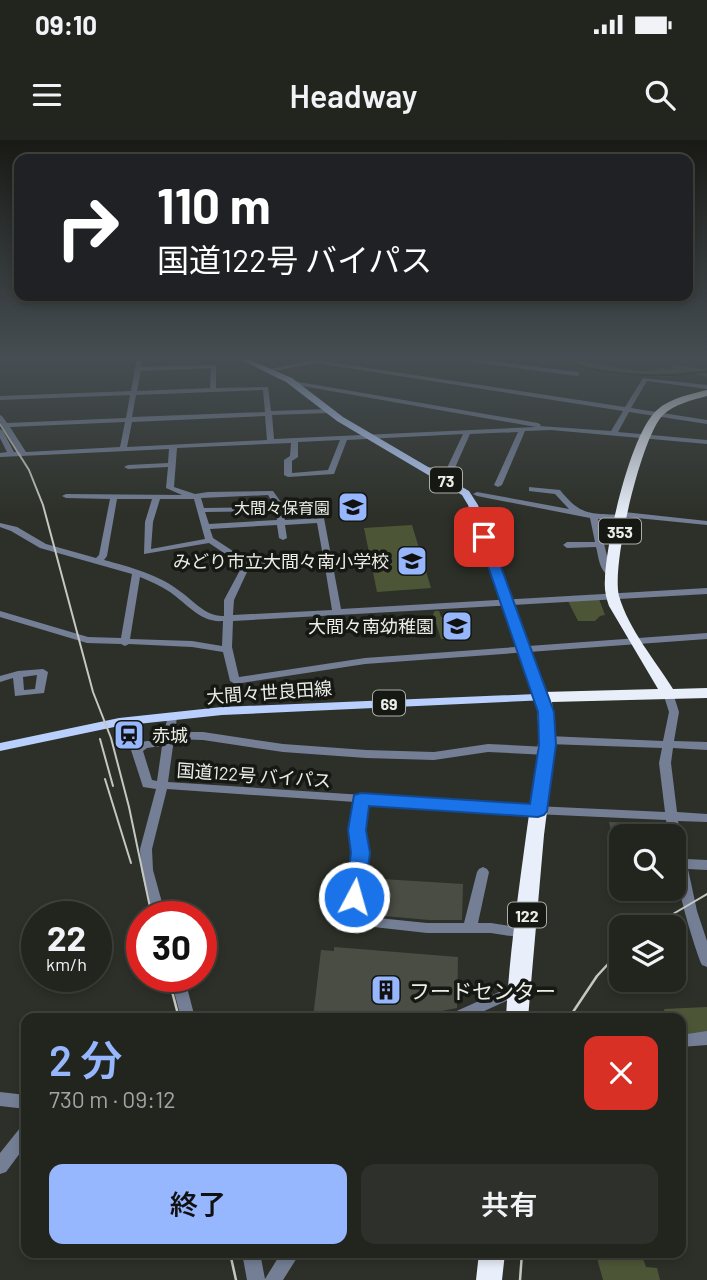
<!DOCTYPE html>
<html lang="ja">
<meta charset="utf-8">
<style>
body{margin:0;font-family:Barlow,"Noto Sans JP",sans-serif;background:#2e302b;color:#f1f3f6;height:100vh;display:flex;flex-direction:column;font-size:26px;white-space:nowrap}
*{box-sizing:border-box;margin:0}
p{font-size:23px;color:#a2a4a4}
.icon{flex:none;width:38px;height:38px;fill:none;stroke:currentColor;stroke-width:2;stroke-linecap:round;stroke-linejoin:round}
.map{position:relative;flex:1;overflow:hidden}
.panel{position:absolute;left:21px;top:873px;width:665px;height:245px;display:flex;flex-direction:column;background:#22241e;border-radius:14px;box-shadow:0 4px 10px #0003,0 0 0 2px #3f413c}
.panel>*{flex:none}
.top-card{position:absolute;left:14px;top:14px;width:679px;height:147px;border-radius:14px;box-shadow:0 4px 10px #0003,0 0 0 2px #3f413c;background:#202124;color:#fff;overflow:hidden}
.fabs{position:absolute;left:609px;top:684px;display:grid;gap:14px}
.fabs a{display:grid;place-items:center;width:77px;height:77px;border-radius:14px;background:#22241e;box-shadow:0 4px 10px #0003,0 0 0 2px #3f413c;font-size:35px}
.speed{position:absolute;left:21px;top:761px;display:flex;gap:14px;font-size:35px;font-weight:700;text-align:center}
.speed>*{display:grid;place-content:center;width:91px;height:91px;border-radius:50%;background:#22241e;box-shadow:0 4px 10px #0003,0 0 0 2px #3f413c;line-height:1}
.speed small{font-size:18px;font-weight:400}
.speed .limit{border:10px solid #d22;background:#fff;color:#111}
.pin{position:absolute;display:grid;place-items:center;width:60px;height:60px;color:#fff;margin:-30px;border-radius:14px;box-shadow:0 4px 10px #0006}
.me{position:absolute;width:77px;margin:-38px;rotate:6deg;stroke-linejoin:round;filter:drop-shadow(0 0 5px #0008)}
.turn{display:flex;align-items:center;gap:24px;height:147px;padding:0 28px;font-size:32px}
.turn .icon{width:91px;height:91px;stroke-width:2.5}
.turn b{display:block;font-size:49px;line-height:60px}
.round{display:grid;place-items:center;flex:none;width:74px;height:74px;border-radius:14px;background:#2e302b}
.head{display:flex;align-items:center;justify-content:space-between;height:119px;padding:0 28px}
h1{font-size:42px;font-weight:600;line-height:52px;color:#96b6fd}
.cta{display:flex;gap:14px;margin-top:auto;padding:14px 28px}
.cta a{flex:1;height:80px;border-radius:14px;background:#96b6fd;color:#111;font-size:28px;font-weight:600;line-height:80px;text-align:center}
.cta a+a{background:#2e302b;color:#f1f3f6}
.status{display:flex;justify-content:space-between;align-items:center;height:49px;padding:0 35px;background:#22241e;direction:ltr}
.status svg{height:19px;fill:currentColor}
header{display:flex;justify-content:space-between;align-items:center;height:91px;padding:0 28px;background:#22241e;font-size:32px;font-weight:600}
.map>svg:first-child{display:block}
.green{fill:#4c5637}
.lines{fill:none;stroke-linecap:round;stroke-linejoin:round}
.stream{stroke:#121a00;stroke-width:2}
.building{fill:#4a4d44}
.minor{fill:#747f96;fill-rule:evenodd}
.major{fill:#b9cffe;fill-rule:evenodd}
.highway{fill:#e9effa;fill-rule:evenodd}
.rail-far1{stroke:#c5c7c1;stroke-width:2}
.rail{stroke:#c5c7c1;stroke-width:2.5}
.route{fill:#1a73e8;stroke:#114b97;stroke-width:2}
.labels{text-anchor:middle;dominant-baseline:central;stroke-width:7;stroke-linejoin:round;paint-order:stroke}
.shield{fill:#161814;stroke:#abada8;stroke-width:2}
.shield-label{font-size:16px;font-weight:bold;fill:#ebede7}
.far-poi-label{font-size:16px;fill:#ebede7;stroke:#161814;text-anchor:end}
.poi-label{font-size:18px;fill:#ebede7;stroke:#161814;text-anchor:end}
.street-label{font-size:18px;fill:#ebede7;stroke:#161814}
.near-poi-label{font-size:21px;fill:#ebede7;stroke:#161814;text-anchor:start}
</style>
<div class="status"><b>09:10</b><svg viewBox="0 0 49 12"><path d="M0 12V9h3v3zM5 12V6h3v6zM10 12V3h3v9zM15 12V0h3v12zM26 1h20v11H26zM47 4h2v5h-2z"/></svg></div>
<header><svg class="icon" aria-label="menu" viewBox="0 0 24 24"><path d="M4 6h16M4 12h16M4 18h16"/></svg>Headway<svg class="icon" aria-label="search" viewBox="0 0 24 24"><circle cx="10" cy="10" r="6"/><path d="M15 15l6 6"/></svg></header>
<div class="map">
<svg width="707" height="1140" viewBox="0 0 707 1140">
<rect width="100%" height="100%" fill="#2d3028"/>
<!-- green -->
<g class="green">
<path d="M549,217c23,0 96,22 112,11l10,2 4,-2 -4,-2 2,-1 31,4 1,-2 2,10 -17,-5 -21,5 -56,-3 -67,-14z"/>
<path d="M412,385l19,63 -54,4 -13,-64z"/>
<path d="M599,459l6,16 -5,1 -5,5h-17l-10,-20z"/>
<path d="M435,471h4l2,6h24l3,14h-4v5l4,2 -27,1 -8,-25z"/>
<path d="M707,867v27l-26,3v-19h-15l-2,-9z"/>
<path d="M642,1116l4,11 11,1 3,12h-57l-6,-22z"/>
</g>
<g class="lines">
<!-- stream -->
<path class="stream" d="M553,217c36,15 76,19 115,18 13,0 26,-3 39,-3"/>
</g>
<!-- building -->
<g class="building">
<path d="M609,682l30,1 3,13h-21v9l-7,-1z"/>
<path d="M366,738l97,6 -1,36h-33l-67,-6z"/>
<path d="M334,807l124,10 -1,51 -15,3v7l-99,-6 -1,6h-29l8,-68 13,1z"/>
</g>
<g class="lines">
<!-- minor -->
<g class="minor">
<path d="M137,217h6l-2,10 75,-2v23l52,-1 3,24 58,-2 3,2 -3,2 -57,2 2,24 262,-12 -245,-43v-2l2,-1 245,42 3,2 -1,1 71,5 12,-20 -307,-48 -48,9 -3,-2 45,-9 11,-4 3,2 -2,2 303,46 18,-29 64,7v4l-60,-8 -16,27 76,12v4l-78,-12 -11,20 89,8v4l-156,-14 -26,1 -23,54 -4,2 -4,-2 24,-53 -48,2 -16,36c-7,4 -23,3 -30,-1l4,-2 19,1 16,-34 -116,6 -13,34 -46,3 -4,-2v-15l6,-4 1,-13 -114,5 -3,39 21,7 13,-2 62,-1h3l10,14 2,15 39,-2 17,91 366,-21v6l-474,27 -1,26 7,30 126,-19 342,-25v6l-342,25 -130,20 -5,-3 -7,-29 -31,-5 -63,-3 -4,2 -4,-2 -34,-1 -87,-26v-6l88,26 33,1 11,-64 -92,-26 -29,-17 -11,-4v-4l17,4 29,17 50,14 3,-3 11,-56 -44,-1 -4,-2 4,-2 116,1 -16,-7 2,-21 -40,2 -4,-2 4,-2 40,-2 1,-14 -169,8v-4l7,-1 -7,-14v-9l3,2 11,21h5l-19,-30v-7l2,1 5,7 119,-5 4,-23 -130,5v-4l131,-5zM211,228l-1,20 -73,3 4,-20zM263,250l2,22 -133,5 4,-22zM265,276l2,24 -140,7 5,-25zM125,282l-5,25 -94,5 -16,-25zM340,300l-12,30 -36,3v-12l6,-4v-15zM268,355l7,12 -71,1 -3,-10zM117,359h35l-7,23 -1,32 65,-11 21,14 9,15 -15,28v16c-18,1 -30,-15 -43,-24 -21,-17 -51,-25 -77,-32l3,-4zM160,359h34l11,40 -54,10 2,-27zM276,371l1,9 -68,4 -4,-12zM317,383l6,33 -82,5 -5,-8 -23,-15 -3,-9 67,-4 2,13 4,2 4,-2 -2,-13zM324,421l8,49 -99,5 1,-15 13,-28 -3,-6zM140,437c10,4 21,9 30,15 17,12 31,31 53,29l-1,25 -30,-5 -62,-2z"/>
<path d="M380,217h7l-3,2z"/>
<path d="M446,217h13l118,15 3,2 -3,2 -128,-17z"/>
<path d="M529,347l31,3c21,26 29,23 60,25l4,-3 83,9v4l-80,-8 -4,2h-25l12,49 4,5 -4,3c-11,-5 -11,-18 -14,-29l-29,1 -4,-3 4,-3h28l-5,-24 -113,-22 -4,-2 4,-2 92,17 -14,-15 -26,-3z"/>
<path d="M43,529l5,3 -4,21 -29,3 -2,-18 -13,4v-6l18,-5zM37,535l-2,14 -11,1 -1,-13z"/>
<path d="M668,550l5,3 6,19 -5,29 33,1v8l-34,-2 -2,15 6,49 30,2v8l-29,-1 8,38 21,1v10l-19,-1 9,42 10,30v26l-5,-2 -2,-4c-14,-41 -26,-81 -26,-125h-5l-3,-16 -153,-7 -147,-10 -3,27 3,23 -7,63 68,7h37l13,-51 2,-3 4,-2 4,2 2,3 -11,51h13l33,5 5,1 2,4 -2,4 -5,1 -33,-5h-64l-80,-9 -2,-4 9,-67 -3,-23 4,-28 -188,-13 -15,60 1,21 13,47h-14l-11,-47 -1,-21 16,-60 -13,-2 -12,-37 9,-8 23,-3 5,-24h8l1,2 -2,15h28l80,12 83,6 68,2 54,-8 59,3 6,4 -6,4 -59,-3 -54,8 -68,-2 -83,-6 -80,-12 -29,-1 -6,43 345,23 152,7 -6,-49 3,-15 -114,-4 -5,-4 5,-4 115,5 6,-29 -6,-19zM162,606l-5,35 -5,-1 -9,-29 4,-3z"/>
<path d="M170,836h14l11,42h-14z"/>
<path d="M519,843l5,2 2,4 -2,4 -55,25h-21l2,-4z"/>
<path d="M707,891v14l-26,2v-12z"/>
<path d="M0,952l26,3v14l-26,-3z"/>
<path d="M26,985v20l-20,27 -6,2v-21l20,-25z"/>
<path d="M242,1113h18l5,26 16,-26h19l-17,27h-36z"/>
</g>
<!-- major -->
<path class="major" d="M235,217h8l49,21 51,39 126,74 9,14 71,192 -2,3 -325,15 -103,11 -119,25v-8l119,-25 103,-11 314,-13 -68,-189 -6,-10 -125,-74 -51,-39z"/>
<!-- highway -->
<g class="highway">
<path d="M707,250v6c-14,4 -33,8 -44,19 -22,22 -52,151 -44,181 10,34 36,64 54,93l34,-1v10l-155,4 3,46 -11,87 -16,183h-22c3,-60 12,-122 20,-182 6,-47 18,-92 9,-139l8,-5 115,-3 -49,-83c-3,-9 -5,-17 -4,-27 1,-36 25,-145 52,-169 13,-12 34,-16 50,-20z"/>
<path d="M479,1113h26l-3,27h-26z"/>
</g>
<!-- rail-far1 -->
<g class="rail-far1">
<path d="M0,284l29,46 14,35 50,187 18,46 18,69 23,110"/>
<path d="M100,599l13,47"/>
<path d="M105,639l26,84"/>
<path d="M649,788l58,-34"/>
</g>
<!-- rail -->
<g class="rail">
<path d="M168,836l11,42"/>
<path d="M569,878l28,-42 24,-26"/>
<path d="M230,1113l6,27"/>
<path d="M520,1140l2,-27"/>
</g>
</g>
<!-- sky -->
<linearGradient id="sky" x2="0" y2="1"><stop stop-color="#191a16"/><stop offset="0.58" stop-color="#464e53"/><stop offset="1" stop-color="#464e53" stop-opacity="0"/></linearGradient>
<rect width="707" height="376" fill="url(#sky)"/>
<!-- route -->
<path class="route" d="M484,393l6,4 64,175 2,33 -9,66 -3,4 -6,2 -169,-11 -3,24 4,23 -6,44 -3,5 -7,2 -7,-2 -2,-5 6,-44 -3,-23 6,-35 7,-2 169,11 9,-59 -1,-33 -60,-175z"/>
<!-- icons -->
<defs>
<g id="school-square" transform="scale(1.575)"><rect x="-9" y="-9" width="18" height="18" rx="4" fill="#96b6fd" stroke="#161814"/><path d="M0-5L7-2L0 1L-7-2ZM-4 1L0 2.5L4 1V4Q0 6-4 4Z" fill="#111"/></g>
<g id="station-square" transform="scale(1.575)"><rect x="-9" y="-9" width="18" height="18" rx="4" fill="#96b6fd" stroke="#161814"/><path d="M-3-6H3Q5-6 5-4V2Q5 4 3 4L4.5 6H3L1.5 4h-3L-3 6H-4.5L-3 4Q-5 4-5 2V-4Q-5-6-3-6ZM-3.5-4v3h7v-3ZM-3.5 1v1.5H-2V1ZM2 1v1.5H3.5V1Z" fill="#111"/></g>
<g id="building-square" transform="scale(1.575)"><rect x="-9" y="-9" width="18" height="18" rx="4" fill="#96b6fd" stroke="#161814"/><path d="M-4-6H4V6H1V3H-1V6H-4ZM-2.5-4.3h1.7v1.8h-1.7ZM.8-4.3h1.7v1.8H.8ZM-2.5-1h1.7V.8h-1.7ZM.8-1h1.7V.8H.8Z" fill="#111"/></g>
</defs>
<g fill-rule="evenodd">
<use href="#school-square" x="353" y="367"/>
<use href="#school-square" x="412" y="421"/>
<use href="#school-square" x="457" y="486"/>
<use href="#station-square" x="129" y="595"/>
<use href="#building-square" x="386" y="850"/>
</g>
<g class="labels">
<!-- shield labels -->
<g class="shield">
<rect x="430" y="327.5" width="32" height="25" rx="5"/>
<rect x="599" y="378.5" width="42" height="25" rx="5"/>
<rect x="373" y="550.5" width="32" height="25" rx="5"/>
<rect x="508" y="762.5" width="38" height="25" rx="5"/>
</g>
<g class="shield-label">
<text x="446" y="340">73</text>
<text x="620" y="391">353</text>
<text x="389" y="563">69</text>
<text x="527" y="775">122</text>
</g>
<!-- far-poi labels -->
<g class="far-poi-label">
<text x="330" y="367">大間々保育園</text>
</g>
<!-- poi labels -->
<g class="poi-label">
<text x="389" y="421">みどり市立大間々南小学校</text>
<text x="434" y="486">大間々南幼稚園</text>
<text x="152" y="595" text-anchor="start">赤城</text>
</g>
<!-- street labels -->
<g class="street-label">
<text transform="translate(269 552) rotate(-4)">大間々世良田線</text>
<text transform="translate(254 635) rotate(4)">国道122号 バイパス</text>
</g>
<!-- near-poi labels -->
<g class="near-poi-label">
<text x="409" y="850">フードセンター</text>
</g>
</g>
</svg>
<div class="fabs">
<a><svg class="icon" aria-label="search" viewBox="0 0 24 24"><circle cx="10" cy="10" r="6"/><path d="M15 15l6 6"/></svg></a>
<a><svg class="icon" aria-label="layers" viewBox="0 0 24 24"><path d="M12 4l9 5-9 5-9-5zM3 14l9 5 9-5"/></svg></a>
</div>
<div class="speed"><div>22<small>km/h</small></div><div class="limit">30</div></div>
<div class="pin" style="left:484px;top:397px;background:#d93025"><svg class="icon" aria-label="arrive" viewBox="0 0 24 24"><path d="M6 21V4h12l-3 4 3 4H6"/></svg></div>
<svg class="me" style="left:354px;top:757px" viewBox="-20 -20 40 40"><circle r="17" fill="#1a73e8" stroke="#fff" stroke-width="3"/><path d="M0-11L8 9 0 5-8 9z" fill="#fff"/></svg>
<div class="top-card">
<div class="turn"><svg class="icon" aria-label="right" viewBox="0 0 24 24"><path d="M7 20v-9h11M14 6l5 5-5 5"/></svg><div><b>110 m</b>国道122号 バイパス</div></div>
</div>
<section class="panel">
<div class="head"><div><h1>2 分</h1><p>730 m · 09:12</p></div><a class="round" style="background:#d93025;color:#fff"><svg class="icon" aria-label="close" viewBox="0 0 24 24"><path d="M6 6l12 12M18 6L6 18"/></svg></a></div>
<div class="cta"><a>終了</a><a>共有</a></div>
</section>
</div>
